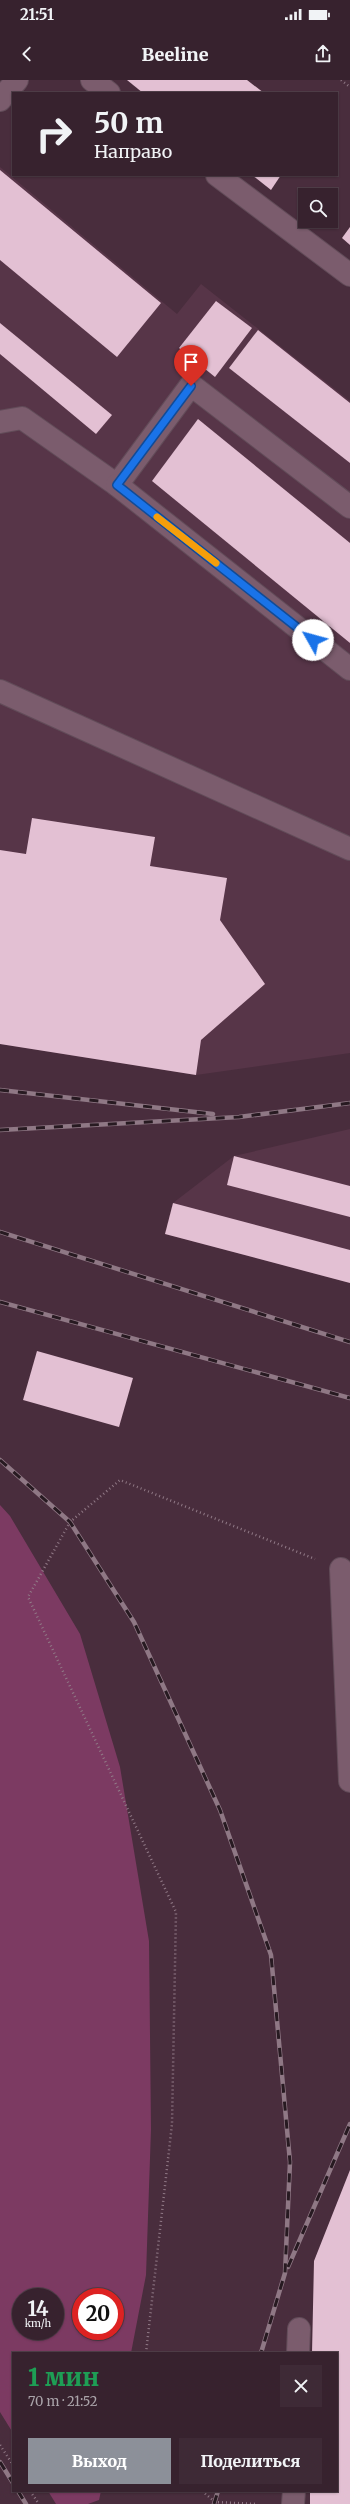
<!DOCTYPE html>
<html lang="ru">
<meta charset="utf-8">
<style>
body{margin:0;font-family:Merriweather,serif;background:#3e2a36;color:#f1f3f6;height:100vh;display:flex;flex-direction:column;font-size:15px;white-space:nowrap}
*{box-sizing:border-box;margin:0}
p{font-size:13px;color:#aaa4aa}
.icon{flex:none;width:22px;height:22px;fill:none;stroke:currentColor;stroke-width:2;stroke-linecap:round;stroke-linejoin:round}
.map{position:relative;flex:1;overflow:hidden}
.sheet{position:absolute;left:12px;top:2272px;width:326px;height:140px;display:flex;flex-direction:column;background:#37222e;border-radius:0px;box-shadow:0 1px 3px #0004,0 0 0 1px #513f4a}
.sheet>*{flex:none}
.banner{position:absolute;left:12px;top:12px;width:326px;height:84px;border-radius:0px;box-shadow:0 1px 3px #0004,0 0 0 1px #513f4a;background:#37222e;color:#f1f3f6;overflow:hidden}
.controls{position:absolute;left:298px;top:108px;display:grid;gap:8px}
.controls a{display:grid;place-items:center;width:40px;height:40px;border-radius:0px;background:#37222e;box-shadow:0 1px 3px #0004,0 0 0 1px #513f4a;font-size:20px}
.speed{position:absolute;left:12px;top:2208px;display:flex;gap:8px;font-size:20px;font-weight:700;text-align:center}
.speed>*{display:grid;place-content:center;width:52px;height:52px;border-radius:50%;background:#37222e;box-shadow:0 1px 3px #0004,0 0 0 1px #513f4a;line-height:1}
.speed small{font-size:10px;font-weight:400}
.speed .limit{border:6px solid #d22;background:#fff;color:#111}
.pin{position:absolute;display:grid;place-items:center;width:34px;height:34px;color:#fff;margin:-41px -17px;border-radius:50% 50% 50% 0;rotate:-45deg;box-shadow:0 0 4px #0007}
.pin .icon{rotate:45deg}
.me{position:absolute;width:44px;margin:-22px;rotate:308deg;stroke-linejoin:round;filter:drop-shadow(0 0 3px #0008)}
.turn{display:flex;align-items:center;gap:14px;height:84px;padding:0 16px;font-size:18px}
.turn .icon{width:52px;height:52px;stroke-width:2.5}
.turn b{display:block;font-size:28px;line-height:34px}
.round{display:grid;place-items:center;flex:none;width:42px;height:42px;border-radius:0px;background:#3e2a36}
.head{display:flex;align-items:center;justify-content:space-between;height:68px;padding:0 16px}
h1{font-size:24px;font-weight:800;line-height:30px;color:#1e9e55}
.primary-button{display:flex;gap:8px;margin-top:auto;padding:8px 16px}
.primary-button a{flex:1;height:46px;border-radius:0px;background:#8c9099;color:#fff;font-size:16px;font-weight:800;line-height:46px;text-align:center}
.primary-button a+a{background:#3e2a36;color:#f1f3f6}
.status{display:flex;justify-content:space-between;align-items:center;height:28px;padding:0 20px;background:#37222e;direction:ltr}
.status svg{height:11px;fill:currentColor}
header{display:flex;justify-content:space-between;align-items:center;height:52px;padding:0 16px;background:#37222e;font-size:18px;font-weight:800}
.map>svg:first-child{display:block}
.built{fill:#573548}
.green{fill:#7c3a62;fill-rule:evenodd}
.building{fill:#e3c0d3}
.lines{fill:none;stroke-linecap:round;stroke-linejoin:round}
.minor-casing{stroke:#624c59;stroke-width:24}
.path{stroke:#917a87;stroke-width:2.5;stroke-dasharray:1 3;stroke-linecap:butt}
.minor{stroke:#7b5c6d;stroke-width:22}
.rail-casing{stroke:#8f7885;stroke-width:4.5}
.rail{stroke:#271a21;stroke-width:3;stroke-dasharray:9;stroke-linecap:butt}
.route-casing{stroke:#114b97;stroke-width:10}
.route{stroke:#1a73e8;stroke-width:7}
.slow{stroke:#f59e0b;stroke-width:7}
</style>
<div class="status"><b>21:51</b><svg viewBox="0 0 49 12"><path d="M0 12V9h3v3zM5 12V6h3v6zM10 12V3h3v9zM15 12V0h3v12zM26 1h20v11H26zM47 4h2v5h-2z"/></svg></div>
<header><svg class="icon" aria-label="back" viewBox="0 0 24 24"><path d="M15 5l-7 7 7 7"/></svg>Beeline<svg class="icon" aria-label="share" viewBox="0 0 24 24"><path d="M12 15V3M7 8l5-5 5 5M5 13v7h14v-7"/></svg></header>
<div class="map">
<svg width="350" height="2424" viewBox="0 0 350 2424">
<rect width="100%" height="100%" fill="#492d3d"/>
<!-- built -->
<g class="built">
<path d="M0,87l177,147 24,-30 149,117v652l-154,22 -196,-31z"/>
<path d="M350,1049v154l-185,-49 8,-31 61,-47z"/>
</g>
<!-- green -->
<g class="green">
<path d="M0,1425l10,11 70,118 40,133 29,174 2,188 -5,146 -15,78h-118v80l-13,-21zM21,2217h34v34h-34zM81,2217h34v34h-34z"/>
<path d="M48,2411h53l-2,9 -11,4h-32z"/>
</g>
<!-- building -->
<g class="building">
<path d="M127,0h120l17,13h-121z"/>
<path d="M0,90l161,133 -44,54 -117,-97z"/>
<path d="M252,95h29l-10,15z"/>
<path d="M350,147v18l-8,-7z"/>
<path d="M216,221l36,27 -37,49 -36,-29z"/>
<path d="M0,243l112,92 -16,19 -96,-80z"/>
<path d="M258,250l92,73v60l-121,-95z"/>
<path d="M198,339l152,124v100l-198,-162z"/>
<path d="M32,738l123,19 -5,29 77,12 -7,42 45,64 -64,56 -5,35 -196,-31v-194l26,4z"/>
<path d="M234,1076l116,30v31l-123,-32z"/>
<path d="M173,1123l177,47v33l-185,-49z"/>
<path d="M37,1271l96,27 -14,49 -96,-27z"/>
<path d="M350,2090v334h-40v-13h27v-138h-25l2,-92z"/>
</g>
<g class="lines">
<!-- minor casing -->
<g class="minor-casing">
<g id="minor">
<path d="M92,0l17,13"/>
<path d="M0,20l17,-20"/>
<path d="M217,95l133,100"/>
<path d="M0,342l22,-4 95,67 74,-100 159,122"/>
<path d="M117,405l233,184"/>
<path d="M0,611l350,158"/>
<path d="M341,1489l9,212"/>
<path d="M298,2273l1,-24"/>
<path d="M293,2424l1,-13"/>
</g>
</g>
<!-- path -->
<g class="path">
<path d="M341,0l9,7"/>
<path d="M146,2273l26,-229 4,-212 -148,-315 42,-75 50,-42 195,79"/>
<path d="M0,2365l13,20"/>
<path d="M30,2411l9,13"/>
<path d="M202,2411l13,11 42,2"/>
</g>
<!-- minor -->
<use href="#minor" class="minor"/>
<!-- rail casing -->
<g class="rail-casing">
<g id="rail">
<path d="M0,1010l213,24"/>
<path d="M0,1050l239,-13 111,-14"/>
<path d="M0,1152l350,110"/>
<path d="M0,1222l350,96"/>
<path d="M0,1380l70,62 64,100 86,188 51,145 19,207 -5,111 -24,80"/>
<path d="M288,2187l62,-143"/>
<path d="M0,2382l13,21"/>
<path d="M18,2411l8,13"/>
<path d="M214,2424l4,-13"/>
</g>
</g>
<!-- rail -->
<use href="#rail" class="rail"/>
</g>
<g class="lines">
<!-- route casing -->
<g class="route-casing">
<path id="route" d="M191,306l-74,99 196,155"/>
</g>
<!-- route -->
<use href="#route" class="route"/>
<!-- slow -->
<path class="slow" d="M157,437l59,46"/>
</g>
</svg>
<div class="controls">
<a><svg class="icon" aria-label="search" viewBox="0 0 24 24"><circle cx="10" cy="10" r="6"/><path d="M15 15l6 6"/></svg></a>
</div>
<div class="speed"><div>14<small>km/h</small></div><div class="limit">20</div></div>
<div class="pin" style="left:191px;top:306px;background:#d93025"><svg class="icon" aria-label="arrive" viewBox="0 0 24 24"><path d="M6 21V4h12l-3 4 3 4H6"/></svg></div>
<svg class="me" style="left:313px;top:560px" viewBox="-20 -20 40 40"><circle r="19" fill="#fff"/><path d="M0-13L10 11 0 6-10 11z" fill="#1a73e8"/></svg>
<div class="banner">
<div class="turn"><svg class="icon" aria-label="right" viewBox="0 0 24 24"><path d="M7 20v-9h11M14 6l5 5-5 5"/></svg><div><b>50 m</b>Направо</div></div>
</div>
<section class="sheet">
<div class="head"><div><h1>1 мин</h1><p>70 m · 21:52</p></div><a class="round"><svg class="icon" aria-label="close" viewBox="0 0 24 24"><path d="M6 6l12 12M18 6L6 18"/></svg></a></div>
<div class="primary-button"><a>Выход</a><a>Поделиться</a></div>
</section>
</div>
